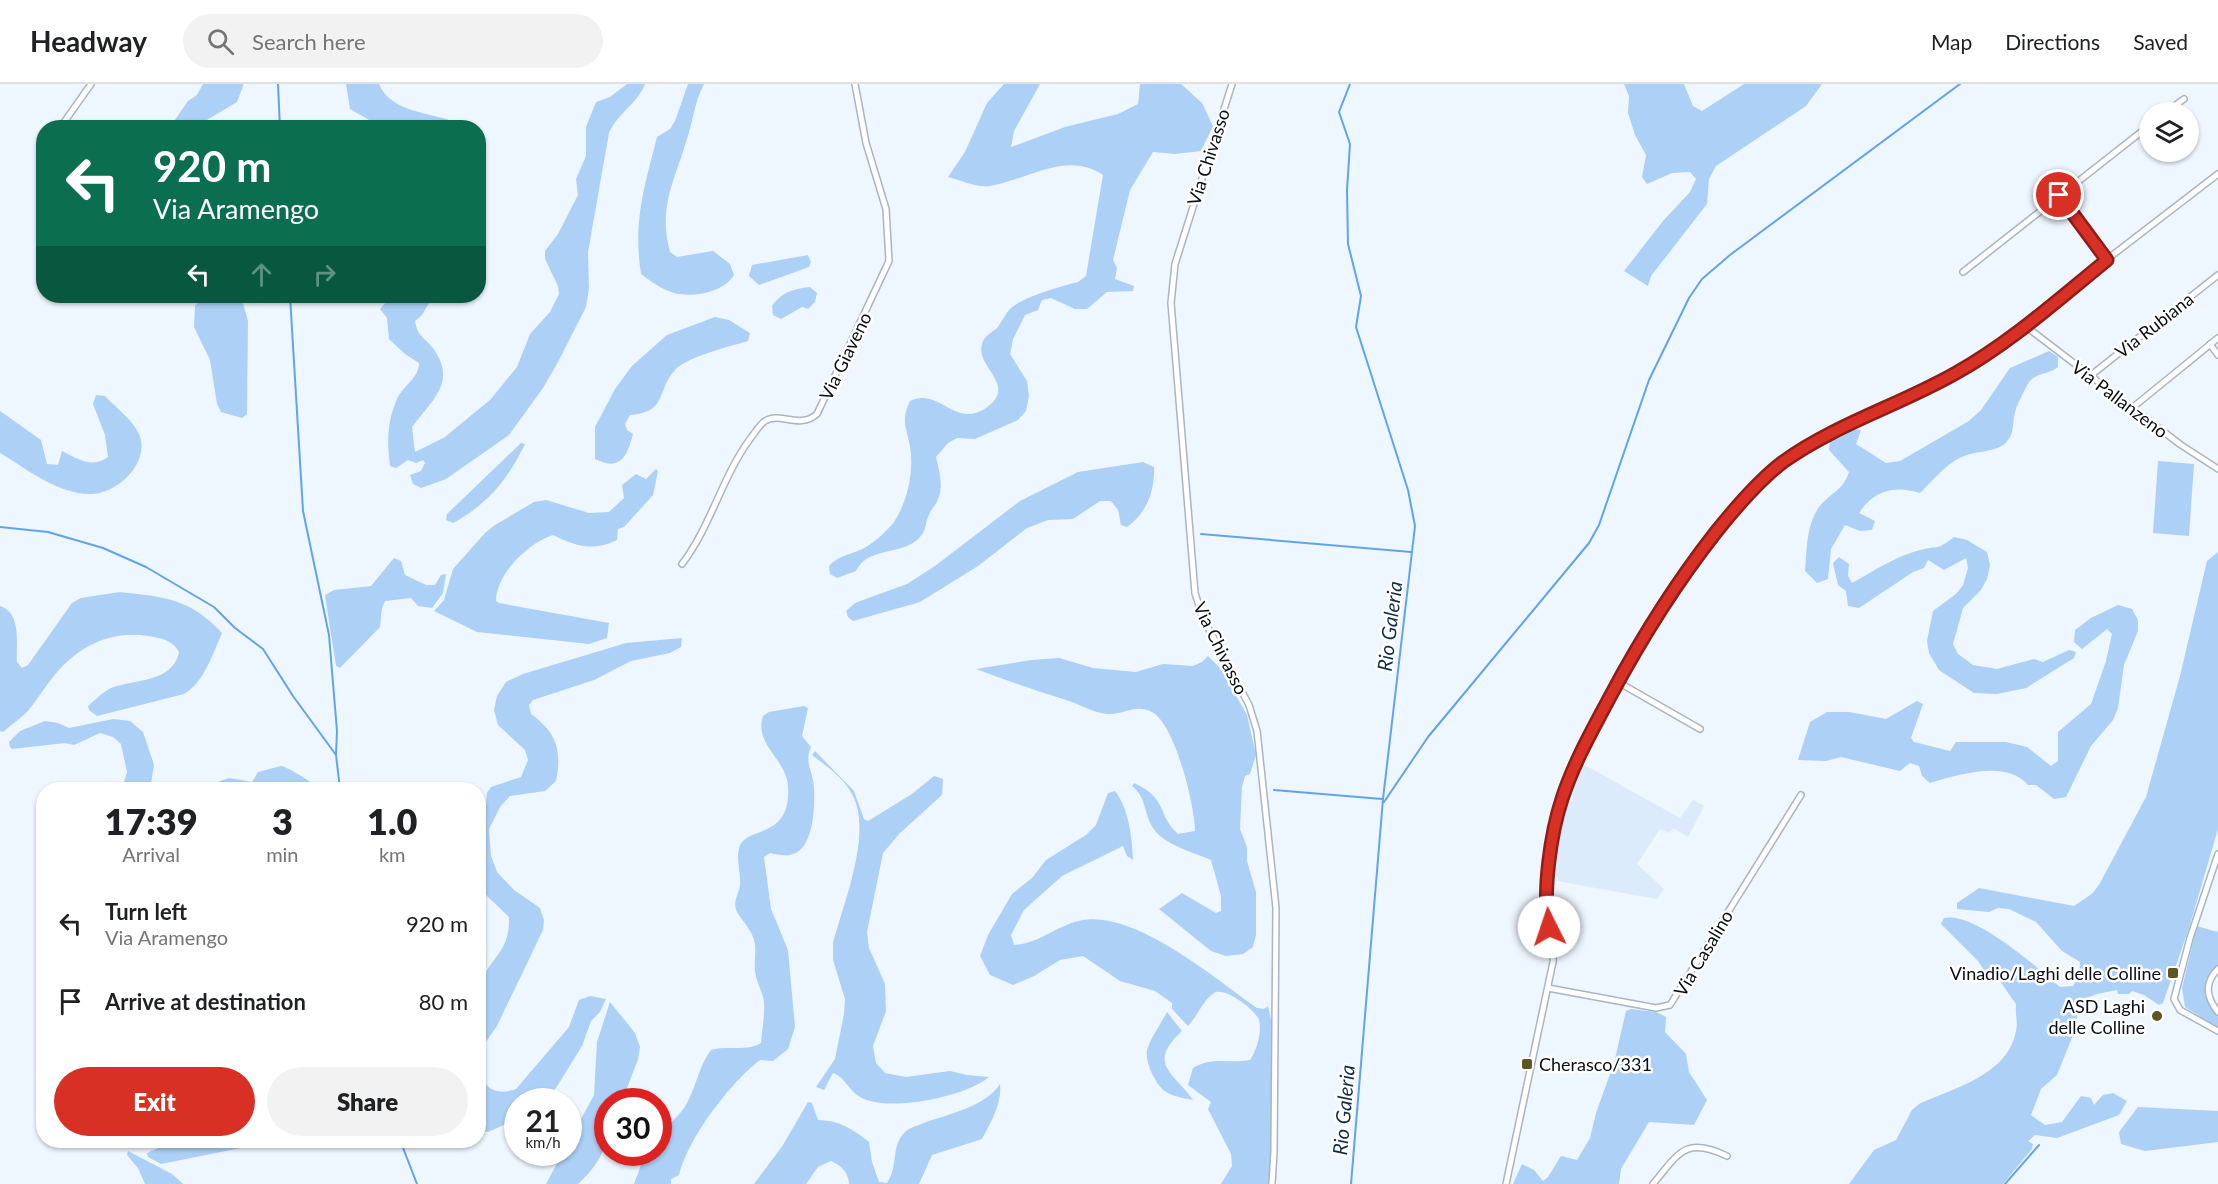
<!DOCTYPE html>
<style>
body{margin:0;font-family:Lato,sans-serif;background:#f2f2f2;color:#202124;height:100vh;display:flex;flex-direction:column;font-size:22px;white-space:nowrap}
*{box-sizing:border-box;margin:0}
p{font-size:20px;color:#757577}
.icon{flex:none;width:33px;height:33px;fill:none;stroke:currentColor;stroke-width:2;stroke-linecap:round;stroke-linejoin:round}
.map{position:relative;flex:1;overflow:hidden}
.side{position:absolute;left:36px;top:698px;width:450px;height:366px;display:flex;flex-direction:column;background:#fff;border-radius:24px;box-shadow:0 2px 4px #0004}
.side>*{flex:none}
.top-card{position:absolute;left:36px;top:36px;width:450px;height:183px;border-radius:24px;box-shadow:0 2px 4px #0004;background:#0b6e4f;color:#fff;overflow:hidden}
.buttons{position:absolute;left:2139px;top:18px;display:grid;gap:12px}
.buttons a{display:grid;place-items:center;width:60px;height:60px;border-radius:50%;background:#fff;box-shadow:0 2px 4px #0004;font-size:30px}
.speed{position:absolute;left:504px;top:1004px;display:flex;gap:12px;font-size:30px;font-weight:700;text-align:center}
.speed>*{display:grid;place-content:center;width:78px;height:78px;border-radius:50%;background:#fff;box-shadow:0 2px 4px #0004;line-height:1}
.speed small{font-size:15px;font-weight:400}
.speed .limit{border:9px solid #d22;background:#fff;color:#111}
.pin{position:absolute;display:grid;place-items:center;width:51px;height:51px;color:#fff;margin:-26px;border:3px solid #fff;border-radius:50%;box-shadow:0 2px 6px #0007}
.me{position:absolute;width:66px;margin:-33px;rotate:356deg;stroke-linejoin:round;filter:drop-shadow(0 0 4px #0008)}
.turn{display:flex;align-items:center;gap:21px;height:126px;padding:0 18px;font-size:27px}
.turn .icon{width:78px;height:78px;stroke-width:2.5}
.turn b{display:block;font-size:42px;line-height:51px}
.lanes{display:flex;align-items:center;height:57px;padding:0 18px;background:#0003;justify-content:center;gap:30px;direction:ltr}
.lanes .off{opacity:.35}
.eta{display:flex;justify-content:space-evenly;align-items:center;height:102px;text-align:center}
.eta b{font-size:36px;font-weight:800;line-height:42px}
.cta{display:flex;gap:12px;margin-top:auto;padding:12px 18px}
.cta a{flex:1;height:69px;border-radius:36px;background:#d93025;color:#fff;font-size:24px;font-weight:800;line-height:69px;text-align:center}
.cta a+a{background:#f2f2f2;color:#202124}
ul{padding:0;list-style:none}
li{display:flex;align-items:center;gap:18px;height:78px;padding:0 18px}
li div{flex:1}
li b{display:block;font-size:22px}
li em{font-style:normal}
header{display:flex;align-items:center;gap:36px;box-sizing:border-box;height:84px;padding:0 30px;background:#fff;border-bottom:2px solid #e0e0e0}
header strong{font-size:28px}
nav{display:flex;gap:33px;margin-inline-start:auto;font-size:21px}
.search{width:420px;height:54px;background:#f2f2f2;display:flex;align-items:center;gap:15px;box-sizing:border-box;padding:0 21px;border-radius:33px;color:#757577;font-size:22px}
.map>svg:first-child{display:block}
.built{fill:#dcebfb}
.green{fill:#add0f6}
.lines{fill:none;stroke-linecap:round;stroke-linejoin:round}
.stream{stroke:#61a4ea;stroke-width:2}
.minor-casing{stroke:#a9b5c3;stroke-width:8}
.minor{stroke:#fff;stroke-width:5}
.route-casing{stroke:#8d1f18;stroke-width:15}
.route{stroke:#d93025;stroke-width:10}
.poi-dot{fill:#5e5723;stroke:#fff;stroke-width:2}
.labels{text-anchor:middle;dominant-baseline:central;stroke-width:5;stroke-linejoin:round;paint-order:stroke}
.street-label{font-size:18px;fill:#090e12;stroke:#fff}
.poi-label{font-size:18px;fill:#090e12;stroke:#fff;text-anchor:end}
.water-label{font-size:20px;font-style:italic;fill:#102c48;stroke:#fff}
</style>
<header>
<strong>Headway</strong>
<div class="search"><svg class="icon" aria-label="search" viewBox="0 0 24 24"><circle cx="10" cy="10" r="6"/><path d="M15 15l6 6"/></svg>Search here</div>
<nav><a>Map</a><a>Directions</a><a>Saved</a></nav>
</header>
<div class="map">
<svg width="2218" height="1100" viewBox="0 0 2218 1100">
<rect width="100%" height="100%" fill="#eef6ff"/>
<!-- built -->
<path class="built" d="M1581,679l99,55 13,-18 11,6 -16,31 -15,-9 -3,5 -10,-4 -23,35 27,25 -7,10 -100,-18 1,-4 -5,-5 11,-65 4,-6 4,1 1,-5 -3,-2 1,-5z"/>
<!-- green -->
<g class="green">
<path d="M203,0h40v2l-6,16 -42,25h-25l18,-26 9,-6z"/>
<path d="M346,0h33c11,28 52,29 77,38l3,5h-71l-12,-3 -26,-15z"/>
<path d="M627,0h18c-7,19 -28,30 -36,49l-21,119 1,36 -3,19 -28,55 -15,26 -34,47 -63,44 -25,9 -8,-4 -3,-9 11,-4 4,-8 -2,-3 -7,3 -8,-3 -12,8 -6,-2c-3,-24 -3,-44 7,-67 6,-13 22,-21 22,-36l-14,-9 -16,-15 -2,-21 -7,-9 11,-13h42l-11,19 -7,6c3,16 7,14 17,26 26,34 1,52 -20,80l3,25 30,-15 46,-38 26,-32 13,-33 20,-22 9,-18 -1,-8 -13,-27v-8l13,-17 20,-39 -2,-16 10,-23v-29l10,-25 14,-5z"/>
<path d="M688,0h16c-10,18 -11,39 -18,58 -12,40 -28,66 -16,110l7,5 36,-6 17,13 4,11c-10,17 -40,23 -60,18 -11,-3 -24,-12 -33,-19 -8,-52 3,-86 16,-137l13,-8 5,-8z"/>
<path d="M1004,0h36l-26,47 -3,16 54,-20 53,-13 20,-10 2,-20h41l21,19 11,23 -12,25 -26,3 -22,-2 -23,38 -17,70 4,8 -2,11 19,7 -1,5 -26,1 -20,17h-12l-24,-11 -9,2 -4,10 -13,5 -12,24 -3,15 17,27 2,15 -3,15 -8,9 -43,19 -18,-1 -9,5 -12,14c3,14 8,28 2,42 -2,6 -7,10 -9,16 -3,5 -3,13 -6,18 -16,25 -54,11 -67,38l-19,7 -7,-4 -1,-8c9,-11 25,-12 37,-19 9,-5 22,-17 28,-25 14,-21 20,-51 16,-76 -4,-20 -9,-26 0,-45 30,-14 44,28 76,7 33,-23 -11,-40 -4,-64 2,-8 9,-11 15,-16 5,-6 8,-14 13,-19 12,-12 52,-23 68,-27l8,-6 17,-101c-36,-25 -76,5 -113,11 -13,2 -30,-6 -42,-9l17,-25 22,-49z"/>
<path d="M1624,0h60l9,22 9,5 42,-27h78l-16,22 -90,60 -7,13 -2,25 -56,72 -3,10 -24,-15 39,-50 27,-29 6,-13 -6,-7 -18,1 -25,11 -5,-7 4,-22 -11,-20 -7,-22 1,-17z"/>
<path d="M808,171l3,7 -2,5 -50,18 -10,-9 3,-11z"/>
<path d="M810,203l7,6 -2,9 -7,7 -6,-2 -21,12 -8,-4 -1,-9c10,-14 21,-17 38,-19z"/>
<path d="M203,212h38l7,25 -1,93 -5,4 -21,-6 -4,-8 -7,-44 -16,-33 1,-21z"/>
<path d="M715,233l14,3 21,13 -2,8c-17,5 -62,16 -73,29 -19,21 -7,42 -45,45l-5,9 2,6 6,4c-6,22 -12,38 -38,25v-32l20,-38 17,-23 35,-31z"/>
<path d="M2049,267l9,6v10c-8,7 -22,6 -28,14 -2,1 -13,25 -14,28 -4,10 -1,23 -8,31 -7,11 -26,11 -38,14 -22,6 -34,24 -50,39 -25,-8 -46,-3 -61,20l16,8 -3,9 -12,1 -15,-6 -14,24 -3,30 -11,4 -12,-12c2,-22 1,-45 14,-64 11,-14 24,-16 30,-35l-20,-22 1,-11 24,-10 7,1 -5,14 30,19 14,-2 69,-40 12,-11 29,-42z"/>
<path d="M96,311l9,1c10,11 28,24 34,38 12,28 -21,59 -47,60 -33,1 -65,-25 -92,-41v-42l41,29 6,24 11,1 4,-14c16,8 30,18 46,6l-3,-22 -12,-31z"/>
<path d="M521,359l4,1c-17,35 -37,60 -72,79l-7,-3 1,-6z"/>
<path d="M2158,377l36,3 -5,72 -36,-3z"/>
<path d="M1143,378l11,5c1,23 -7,46 -27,60l-6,-2 -3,-15 -7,-9h-11l-27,18 -25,1 -21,8 -49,38 -58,36 -67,19 -5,-4 -2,-6 9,-8 52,-19 28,-18 85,-65 58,-29z"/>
<path d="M656,385l2,2 -5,24 -29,32 -6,2 -1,11c-25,12 -41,6 -64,-5 -25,8 -57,39 -57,66l3,2 110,20 -2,15 -18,6 -112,-12 -43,-21 10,-11 9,-31 32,-36 10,-8 39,-23 12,-2 43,13 20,-1 15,-14 -2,-13 14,-11 10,5z"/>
<path d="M1954,453l13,3 20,12 3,13 -3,14 -6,11 -18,18 -10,36 5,10 15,11 24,4 37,-10 9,3 26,-12 7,2 -2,6 -48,30 -29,6 -23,-1 -35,-23 -10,-17 -2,-12 6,-30 23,-17 7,-9 5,-17 -2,-10 -22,12 -16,-10 -4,8 -11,4 -54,36 -11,-2 -2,-15 -8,-6 -5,-22 6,-6 10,7 -1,12 4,7c22,-12 44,-27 68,-33 20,-5 16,1 34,-13z"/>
<path d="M2218,468v277l-29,99 -26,75 -4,2 -15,-10 -12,-4 -3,3h-11l-1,-4 -20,4 -8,3 -8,7 -4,7v14l-20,50 -16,14 -10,26 14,10 17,-3 19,-26 10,2 3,7 9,-10 10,-2 14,8 -8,14 -62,23 -22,-3 -7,6 5,3 -1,5 -29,35h-154l25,-34 22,-10 16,-30 7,-6c35,-16 89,-29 97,-73 2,-8 -1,-18 0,-27l-21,-30 -11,-4 -6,-9 -37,-37 3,-6c30,-7 93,49 116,69l13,-1 6,-10 1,-14 -18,-11 -26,-29 -27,-13 -11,-1 -9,4 -32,-3v-6l22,-15 95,18 19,-13 7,-10 46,-86 34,-121 27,-115z"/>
<path d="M394,474l7,3 4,14 21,10h9l6,-10 5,-1 -3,19 -11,15 -14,-2 -7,-8 -26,3 -3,7 -2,19 -40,41 -4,-2 -11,-71 9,-5 37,-4z"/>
<path d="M120,508c44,5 70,6 102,41 -9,20 -18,50 -38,61l-87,22 -8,-6 -1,-4c7,-6 15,-14 23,-18 23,-9 62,-5 68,-36 -6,-12 -18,-14 -31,-16 -39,-6 -71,11 -95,41 -9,11 -16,23 -25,34 -7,7 -17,14 -25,21l-3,-1v-125c22,7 16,38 17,56l5,6 6,-3 44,-62 9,-5z"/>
<path d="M2118,521l14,4 6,11v11l-14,34 -6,43 -5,12 -22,26 -25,51 -12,2 -18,-14h-8c-22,-26 -70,-10 -98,-2l-8,-7 -3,-10 -9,-3 -10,8 -59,-14 -15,4 -28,-1 12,-38 17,-10h22l37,7 31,-18 6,3 -12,34 3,4 36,9 6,-9h50l21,5 24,19 7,-5v-29l33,-28 15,-43 6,-27 -5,-5 -25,20 -8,-7 1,-12 16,-12z"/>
<path d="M682,554l-1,9 -11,6 -39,8 -37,19 -61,20 -4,5 2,9c26,19 31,36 25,67l-11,10 -35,5 -10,11 -11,22 2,27 6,16 17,18 26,18 4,12 -1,10 -46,96 -14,20 -4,15c-1,-25 -4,-52 2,-76 7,-28 29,-30 28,-68l-23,-22 -4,-16 2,-17 -3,-13 6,-56 4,-6 30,-10 7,-17 -3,-10 -27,-25 -4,-15 3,-14 9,-14 17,-8 103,-31z"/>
<path d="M1208,572l13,13 26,46 9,40 -6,19 -5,2 -3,11 -2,42 7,18v14l9,31v43l-3,12 -10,7 -17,2 -15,-5 -52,-42 23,-16 34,20 5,-2v-15l-10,-36c-18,-8 -47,-15 -58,-32 -10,-16 -6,-30 -21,-42l2,-3c35,16 22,31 44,51l17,-3c0,-25 -20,-107 -43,-119 -16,-9 -29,3 -45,2 -16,-2 -29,-11 -44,-15 -29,-9 -58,-19 -87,-30l55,-9 28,-2 34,10 43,4 27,-8 30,2 9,-4z"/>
<path d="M804,622l4,2 -6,28 9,11c-7,16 2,24 3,40 1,18 0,61 -21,67 -7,3 -16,0 -23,-1l-6,4 7,52 17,41 7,77 -7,22 -15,12 -13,-1c-30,23 -72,78 -81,115l-8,4v5h-37l7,-19 8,-13h9c0,-26 20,-30 30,-51 9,-17 11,-35 23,-51 16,-5 36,2 50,-7 1,-13 4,-28 3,-41 -1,-10 -8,-20 -9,-31 -1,-9 1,-18 0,-27 -2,-13 -12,-22 -18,-32 -5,-10 2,-18 3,-27 1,-11 -4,-25 -1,-37 6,-23 53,-7 49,-62 -2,-28 -34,-40 -25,-70l6,-4z"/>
<path d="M113,635l17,2 13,11 11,33 -4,24h-35l9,-7 3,-10 -6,-28 -8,-7 -13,-4 -26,12 -9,-2 -53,6 -2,-2 -1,-5 11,-11 25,-10 13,2 11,5z"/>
<path d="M815,667l39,40 10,28 4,2 44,-27 22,-18 9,3 -1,16 -42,38 -17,20 -16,79 2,16 16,36 1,27 -13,35 3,17 9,10 21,4 44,-6 17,4 22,2c-24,20 -101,36 -129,20 -11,-6 -15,-20 -27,-24l-9,17 -8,-3 19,-28 9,-45 1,-15 -12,-39v-17c11,-41 40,-111 19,-149 -9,-17 -26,-28 -40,-39z"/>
<path d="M281,682c4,0 28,14 30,17l-4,3 1,3h-110l31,-11 23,4 6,-10z"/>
<path d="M1115,707c14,18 17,47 18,69l-6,-4 -4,-10 -61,30 -38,34 -13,25 3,10c28,-2 44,-21 69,-25 54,-8 131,58 174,88l7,1 4,-3 4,18 1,46 -3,114h-49l11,-18 -1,-12 -23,-45 3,-7 -23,-17 5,-17c19,-12 36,-4 57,-8 7,-10 12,-28 9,-40 -3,-10 -35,-34 -45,-27 -11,7 -17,24 -26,33l-16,-17v-6l-17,-12 -35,-10 -37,-25 -23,4 -26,16 -21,9 -23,-10 -10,-19 8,-21 24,-41 20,-16 14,-18 40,-25 10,-10 12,-32z"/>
<path d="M2197,842l20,6 1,-3v37l-12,19v11l12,21v11l-33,-21 -3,-19z"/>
<path d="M590,912l16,3 -6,13 -9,9 -9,25 -26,42 -15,13h-23l-1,18 -29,13 -9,-2v-61c5,20 17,27 37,20l53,-62 10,-27z"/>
<path d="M610,918l25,31 5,14 -2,12 -16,42h-14c0,39 0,55 -30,83h-32l17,-32h5l1,-11 25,-46 3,-53z"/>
<path d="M1631,925l25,3 10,5 -1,15 21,22 3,18 18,28 -13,25 -45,-3 -28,47 -2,15h-106l9,-20 12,6 9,11 5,-4 13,-21 16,4 13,-22 6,-25 18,-50 12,-52z"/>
<path d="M1167,928l15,19c-35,33 -10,40 11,69 -25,-5 -32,-6 -43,-31 -2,-6 -4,-13 -3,-19 4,-13 14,-26 20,-38z"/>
<path d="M1000,1000c2,20 -9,38 -18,55l-50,16 -13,29h-70c-1,-12 -7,-18 -18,-23l-13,6 -12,17h-52l29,-39 25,-43 4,1 6,17c21,0 36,10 51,22l3,20 7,20 8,1c12,-17 3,-36 18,-51 5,-5 15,-7 21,-10 24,-8 60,-16 74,-38z"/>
<path d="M2138,1023l80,4v31l-73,9 -24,-7 -2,-12z"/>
<path d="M160,1056h94l-13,8 -80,16 -13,-7 -1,-4 14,-6z"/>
<path d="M128,1067l44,23 11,10h-38l-7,-16 -11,-13z"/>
</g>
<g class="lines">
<!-- stream -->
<g class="stream">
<path d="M278,0l2,44"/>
<path d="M1350,0l-11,28 11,32 -3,46 1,54 13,52 -5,31 52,163 7,36 -32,273 -32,385"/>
<path d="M290,212l13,215 26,124 8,96 -1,24"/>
<path d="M0,443l48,5 55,16 43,19 68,40 21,21 28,21 30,47 43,59 4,34"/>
<path d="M1201,450l210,18"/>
<path d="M1274,706l108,9"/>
<path d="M1384,718l44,-65 161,-194 10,-18 50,-145 40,-82 13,-19 28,-24 230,-171"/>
<path d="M400,1056l17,44"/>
<path d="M2005,1100l34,-39"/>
</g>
<!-- minor casing -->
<g class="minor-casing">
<g id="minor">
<path d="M1232,0l-57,180 -4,39 24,290 7,23 47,89 8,26 19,177 -2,244 -2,32"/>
<path d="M2166,28l18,-13"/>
<path d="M60,44l31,-44"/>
<path d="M2059,111l48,65"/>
<path d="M1963,188l187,-147"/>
<path d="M2024,241l157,120 37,24"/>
<path d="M2210,260l8,11"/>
<path d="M2090,292l128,-101"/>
<path d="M2132,324l86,-70"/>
<path d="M682,480c29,-38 40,-87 68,-125 5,-6 9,-14 15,-18 15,-10 34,9 52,-7l72,-153 -3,-52 -20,-66 -11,-59"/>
<path d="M1618,598l82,47"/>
<path d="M2218,770l-28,84 -16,61 6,11 38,21"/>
<path d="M2218,885c-14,14 -12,28 0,43"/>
<path d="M1548,904l108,20 14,-3 131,-210"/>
<path d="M1506,1100l47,-222c2,-17 -5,-32 -7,-49 -2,-29 4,-62 10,-90 8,-42 30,-79 49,-117 33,-62 69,-121 113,-176 19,-24 40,-50 66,-68 59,-43 131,-62 192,-102l242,-186"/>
<path d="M1653,1100c26,-31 32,-48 74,-28"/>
</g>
</g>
<!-- minor -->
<use href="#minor" class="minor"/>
</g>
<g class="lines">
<!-- route casing -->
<g class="route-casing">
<path id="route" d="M1549,843c-7,-35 2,-95 13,-128 12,-37 31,-70 49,-104 31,-58 65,-112 105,-163 20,-25 42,-51 67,-70 53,-38 117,-57 173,-89 54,-30 103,-74 151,-113l-48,-65"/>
</g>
<!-- route -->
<use href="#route" class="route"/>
</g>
<!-- markers -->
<g class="poi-dot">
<rect x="2167" y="883" width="12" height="12" rx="3"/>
<circle cx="2157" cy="932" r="6"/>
<rect x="1521" y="974" width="12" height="12" rx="3"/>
</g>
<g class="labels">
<!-- street labels -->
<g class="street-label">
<text transform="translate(1208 73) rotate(-72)">Via Chivasso</text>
<text transform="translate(2154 241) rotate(-38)">Via Rubiana</text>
<text transform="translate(845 272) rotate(-64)">Via Giaveno</text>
<text transform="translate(2120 315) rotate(37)">Via Pallanzeno</text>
<text transform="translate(1221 564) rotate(64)">Via Chivasso</text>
<text transform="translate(1703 869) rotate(-59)">Via Casalino</text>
</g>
<!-- poi labels -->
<g class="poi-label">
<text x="2161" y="889">Vinadio/Laghi delle Colline</text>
<text x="2145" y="922">ASD Laghi<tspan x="2145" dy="21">delle Colline</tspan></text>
<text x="1539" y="980" text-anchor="start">Cherasco/331</text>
</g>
<!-- water labels -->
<g class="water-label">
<text transform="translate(1389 542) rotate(-83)">Rio Galeria</text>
<text transform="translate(1343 1026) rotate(-85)">Rio Galeria</text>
</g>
</g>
</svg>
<div class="buttons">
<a><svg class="icon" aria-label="layers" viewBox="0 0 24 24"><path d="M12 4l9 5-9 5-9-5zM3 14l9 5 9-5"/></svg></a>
</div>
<div class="speed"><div>21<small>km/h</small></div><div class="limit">30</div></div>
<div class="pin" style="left:2059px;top:111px;background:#d93025"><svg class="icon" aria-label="arrive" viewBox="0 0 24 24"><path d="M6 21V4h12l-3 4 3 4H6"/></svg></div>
<svg class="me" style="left:1549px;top:843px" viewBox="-20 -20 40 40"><circle r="19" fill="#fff"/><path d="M0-13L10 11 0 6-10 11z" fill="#d93025"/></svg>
<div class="top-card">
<div class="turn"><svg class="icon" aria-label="left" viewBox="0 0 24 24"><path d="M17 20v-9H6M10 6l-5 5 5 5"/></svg><div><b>920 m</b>Via Aramengo</div></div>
<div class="lanes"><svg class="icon" aria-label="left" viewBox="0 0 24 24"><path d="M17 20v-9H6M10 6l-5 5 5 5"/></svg><svg class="icon off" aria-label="ahead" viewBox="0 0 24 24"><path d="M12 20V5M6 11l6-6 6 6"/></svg><svg class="icon off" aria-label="right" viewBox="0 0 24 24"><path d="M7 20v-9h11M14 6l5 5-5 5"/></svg></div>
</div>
<section class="side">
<div class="eta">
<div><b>17:39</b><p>Arrival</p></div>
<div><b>3</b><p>min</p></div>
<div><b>1.0</b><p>km</p></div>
</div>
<ul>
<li><svg class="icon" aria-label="left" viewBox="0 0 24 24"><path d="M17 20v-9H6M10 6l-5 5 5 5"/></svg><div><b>Turn left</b><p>Via Aramengo</p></div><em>920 m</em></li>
<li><svg class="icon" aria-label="arrive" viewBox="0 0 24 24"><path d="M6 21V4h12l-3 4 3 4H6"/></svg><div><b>Arrive at destination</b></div><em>80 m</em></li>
</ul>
<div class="cta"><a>Exit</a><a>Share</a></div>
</section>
</div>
